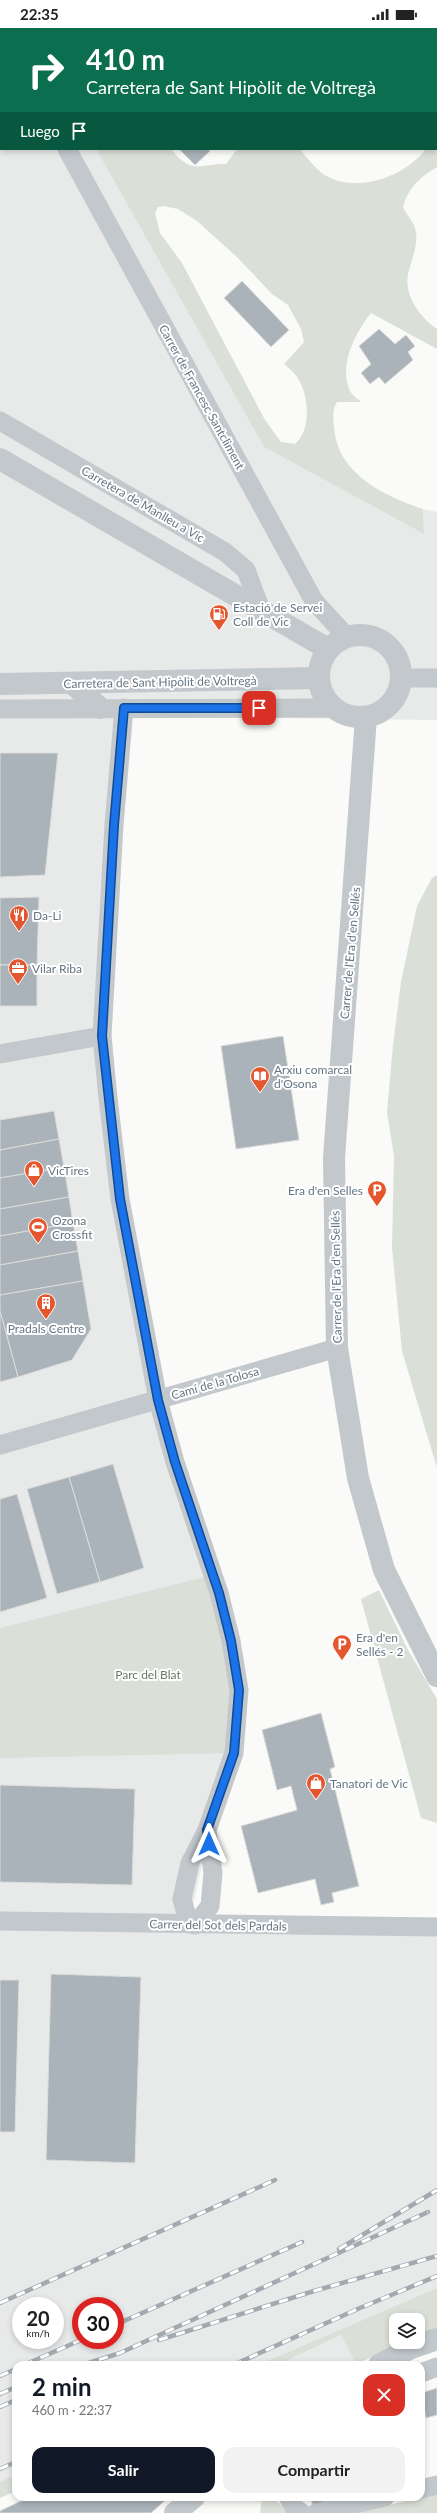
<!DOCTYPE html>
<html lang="es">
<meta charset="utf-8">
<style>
body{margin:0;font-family:Lato,sans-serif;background:#f2f2f2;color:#222;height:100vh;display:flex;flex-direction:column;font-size:15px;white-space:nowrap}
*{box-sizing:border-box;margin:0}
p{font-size:13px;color:#767676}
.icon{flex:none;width:22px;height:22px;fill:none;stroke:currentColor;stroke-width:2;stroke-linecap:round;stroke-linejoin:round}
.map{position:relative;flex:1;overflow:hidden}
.drawer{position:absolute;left:12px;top:2333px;width:413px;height:140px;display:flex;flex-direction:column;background:#fff;border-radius:12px;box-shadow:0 2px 6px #0003}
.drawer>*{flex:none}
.guide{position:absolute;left:0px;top:0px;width:437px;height:122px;box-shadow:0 2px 6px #0003;background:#0b6e4f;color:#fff;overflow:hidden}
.fabs{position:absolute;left:389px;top:2285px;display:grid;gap:8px}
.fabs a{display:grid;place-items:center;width:36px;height:36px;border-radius:8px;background:#fff;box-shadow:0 2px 6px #0003;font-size:20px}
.speed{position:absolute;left:12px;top:2269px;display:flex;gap:8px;font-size:20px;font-weight:700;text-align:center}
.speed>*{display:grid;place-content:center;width:52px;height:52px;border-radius:50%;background:#fff;box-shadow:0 2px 6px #0003;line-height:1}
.speed small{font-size:10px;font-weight:400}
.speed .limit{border:6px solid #d22;background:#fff;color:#111}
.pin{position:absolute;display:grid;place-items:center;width:34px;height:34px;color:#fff;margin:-17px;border-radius:8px;box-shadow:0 2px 6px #0006}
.me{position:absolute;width:44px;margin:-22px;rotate:0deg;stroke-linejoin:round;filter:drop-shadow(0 0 3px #0008)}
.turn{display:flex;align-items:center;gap:14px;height:84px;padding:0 20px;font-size:18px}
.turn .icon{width:52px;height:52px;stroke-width:2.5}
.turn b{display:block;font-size:28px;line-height:34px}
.then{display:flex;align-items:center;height:38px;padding:0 20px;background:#0003;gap:8px;font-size:15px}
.round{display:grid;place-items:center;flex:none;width:42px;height:42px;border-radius:12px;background:#f2f2f2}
.head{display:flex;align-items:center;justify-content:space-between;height:68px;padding:0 20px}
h1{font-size:24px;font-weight:700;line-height:30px;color:#111827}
.button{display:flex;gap:8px;margin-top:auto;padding:8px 20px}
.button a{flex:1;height:46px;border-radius:12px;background:#111827;color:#fff;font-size:16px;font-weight:700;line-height:46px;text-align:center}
.button a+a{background:#f2f2f2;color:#222}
.status{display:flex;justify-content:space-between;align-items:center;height:28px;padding:0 20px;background:#fff;direction:ltr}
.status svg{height:11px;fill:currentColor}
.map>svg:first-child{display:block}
.built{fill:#e8e9e9;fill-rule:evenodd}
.green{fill:#dadfd7;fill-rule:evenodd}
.building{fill:#aab3b9;stroke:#dcdcda}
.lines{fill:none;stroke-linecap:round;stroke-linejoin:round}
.minor{stroke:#c3c8cc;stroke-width:19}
.tertiary{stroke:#c3c8cc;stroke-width:22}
.rail-casing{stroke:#a2aab0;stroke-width:4.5}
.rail{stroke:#fff;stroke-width:3;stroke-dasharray:9;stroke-linecap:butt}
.route-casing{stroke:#114b97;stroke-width:10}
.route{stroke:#1a73e8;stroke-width:7}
.labels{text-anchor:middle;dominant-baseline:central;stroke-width:4;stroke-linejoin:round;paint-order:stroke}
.street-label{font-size:12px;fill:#657683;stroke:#fff}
.poi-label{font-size:12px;fill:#657683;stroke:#fff;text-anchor:start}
.park-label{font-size:12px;fill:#687a64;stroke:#fff}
</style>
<div class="status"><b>22:35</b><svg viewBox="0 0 49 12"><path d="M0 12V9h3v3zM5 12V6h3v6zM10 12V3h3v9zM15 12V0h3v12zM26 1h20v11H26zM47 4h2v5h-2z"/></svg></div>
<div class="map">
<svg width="437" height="2485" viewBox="0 0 437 2485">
<rect width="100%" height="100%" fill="#fafaf8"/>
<!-- built -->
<g class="built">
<path d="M0,0l17,1h-16v120h95l168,298 160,87 -1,-25 14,3v208l-310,-4 -27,321 58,363 66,225 6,126 -13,43 -28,130 248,11v353l-179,77h-242v109l-16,8zM21,2278h34v34h-34zM81,2278h34v34h-34z"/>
<path d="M342,2307l14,29 -2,1h-76z"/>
</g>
<!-- green -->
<g class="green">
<path d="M95,0h108l-108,1z"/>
<path d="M437,96v43c-16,9 -30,22 -34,40 4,9 12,16 13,25 2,14 -5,29 -8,42 -4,22 12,43 29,55v20l-66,-36c-15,19 -33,52 -21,78 2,4 8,8 11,11h-24c-5,8 -4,15 -3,24 2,47 50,70 89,83l1,25 -160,-87 -168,-298h75c21,26 27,15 55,15l11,-15h63c6,8 15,19 23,25 32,21 82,3 103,-25h10zM164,178l14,3 19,12 41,37 34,36 16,11 13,24 3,13 -20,22c6,5 13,11 16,18 9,18 11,48 -5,62l-14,-2 -16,-22 -83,-157 -22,-30 -5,-20 3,-6z"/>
<path d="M437,847v593l-35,-117 -10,-104 2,-91 -7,-44 6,-67 8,-63 16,-76 15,-28z"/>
<path d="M213,1547l22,107 -1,71 -234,5v-130z"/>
<path d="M379,1562l29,60 29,49v124l-16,-5 -60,-219z"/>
<path d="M437,2260v41l-19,8v-17h-22v22h10l-50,22 -15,-29 -63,30h-20z"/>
<path d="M16,2446v17l-16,7v-16z"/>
<path d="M437,2465v20h-79z"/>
<path d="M262,2469h10l18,16h-30z"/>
</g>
<!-- building -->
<g class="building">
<path d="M179,121h29l2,2 -15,14z"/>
<path d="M242,253l47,49 -18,17 -47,-49z"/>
<path d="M379,301l16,15 11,-9 9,11 -7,6 5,8 -28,24 -6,-7 -9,7 -9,-11 10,-9 -12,-18z"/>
<path d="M0,725h58l-13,122 -45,2z"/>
<path d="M39,869l-2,68h-37v-67z"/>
<rect x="0" y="937" width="37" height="41"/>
<path d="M283,1008l16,104 -63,9 -15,-103z"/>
<path d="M54,1083l5,28 -59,11v-30z"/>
<path d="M59,1111l5,28 -64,11v-28z"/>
<path d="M64,1139l5,30 -69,12v-31z"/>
<path d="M69,1169l4,26 -73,13v-27z"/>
<path d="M73,1195l5,28 -78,14v-29z"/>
<path d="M78,1223l5,30 -83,14v-30z"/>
<path d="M83,1253l8,48 -19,31 -54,17 -18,-66v-16z"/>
<path d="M0,1283l18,66 -18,5z"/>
<path d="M113,1436l31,104 -44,14 -31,-105z"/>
<path d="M69,1449l31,105 -43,12 -30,-105z"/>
<path d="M17,1466l30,104 -47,14v-113z"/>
<path d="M321,1685l14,54 -5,2 29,117 -27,7 2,9 -13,3 -6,-26 -57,14 -17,-67 56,-16 -6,-24 -14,4 -15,-60z"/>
<path d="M0,1757l135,4 -3,96 -132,-3z"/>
<path d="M51,1946l90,3 -6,186 -89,-3z"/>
<path d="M0,1952h19l-4,152h-15z"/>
<path d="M437,2360v27l-11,3 -5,-25z"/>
<path d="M29,2469h140l-18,16h-151v-2z"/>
<path d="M310,2469h26l-23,9z"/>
</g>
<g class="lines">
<!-- minor -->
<g class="minor">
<path d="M0,18l1,1"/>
<path d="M67,121l247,452 33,36"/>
<path d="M0,393l225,131 21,18 15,40"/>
<path d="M401,650h36"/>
<path d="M124,680l-10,117 -12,211 6,62 12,101 38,201 17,62 44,131 12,48 8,49 -5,63 -27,77 -17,33 -8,36 7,25"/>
<path d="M0,681l334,-1"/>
<path d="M0,1026l102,-18"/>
<path d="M0,1417l337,-97"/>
<path d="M0,1893l437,6"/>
<path d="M195,1897l15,-19 3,-33 -6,-43"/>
<path d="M421,2345l16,-6"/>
<path d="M421,2461l16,-4"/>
<path d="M288,2469l6,10 8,6"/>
<path d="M316,2485l69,-16"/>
</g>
<!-- tertiary -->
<g class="tertiary">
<path d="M0,431l328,190"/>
<circle cx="360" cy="648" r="41"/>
<path d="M0,656l319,-6"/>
<path d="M73,656l27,24"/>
<path d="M366,689l-32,441 3,190 21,130 26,92 53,106"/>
<path d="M379,2337l32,-17 26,-9"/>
<path d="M175,2485l19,-16"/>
</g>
<!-- rail casing -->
<g class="rail-casing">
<g id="rail">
<path d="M339,2221l98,-59"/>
<path d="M0,2275l275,-123"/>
<path d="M115,2297l187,-83"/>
<path d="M159,2312l155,-49 123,-35"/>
<path d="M24,2337l57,-25"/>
<path d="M82,2337l38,-12 308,-141"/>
<path d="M233,2337l127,-57 77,-32"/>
<path d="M0,2348l16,-7"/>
<path d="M0,2366l16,-7"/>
<path d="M0,2379l16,-7"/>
<path d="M0,2441l16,-7"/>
</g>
</g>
<!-- rail -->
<use href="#rail" class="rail"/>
</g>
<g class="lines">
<!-- route casing -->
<g class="route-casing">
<path id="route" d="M209,1816l-2,-14 27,-77 5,-63 -8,-49 -12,-48 -44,-131 -17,-62 -38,-201 -18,-163 12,-211 10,-117h135"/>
</g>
<!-- route -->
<use href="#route" class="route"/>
</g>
<!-- icons -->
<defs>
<g id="fuel-pin" transform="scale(1)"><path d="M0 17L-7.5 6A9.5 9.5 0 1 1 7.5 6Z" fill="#e4572e" stroke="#fff"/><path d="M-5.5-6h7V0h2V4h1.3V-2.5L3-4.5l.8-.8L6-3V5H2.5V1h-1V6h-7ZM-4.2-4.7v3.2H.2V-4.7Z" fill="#fff"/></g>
<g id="restaurant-pin" transform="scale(1)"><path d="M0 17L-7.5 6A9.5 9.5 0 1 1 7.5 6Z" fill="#e4572e" stroke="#fff"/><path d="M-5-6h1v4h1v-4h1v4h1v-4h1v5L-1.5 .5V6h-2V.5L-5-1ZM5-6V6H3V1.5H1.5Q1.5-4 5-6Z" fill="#fff"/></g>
<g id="office-pin" transform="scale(1)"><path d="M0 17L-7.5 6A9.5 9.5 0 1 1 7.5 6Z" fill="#e4572e" stroke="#fff"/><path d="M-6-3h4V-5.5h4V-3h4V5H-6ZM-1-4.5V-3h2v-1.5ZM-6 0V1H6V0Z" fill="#fff"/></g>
<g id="library-pin" transform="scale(1)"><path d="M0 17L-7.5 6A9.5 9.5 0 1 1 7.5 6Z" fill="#e4572e" stroke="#fff"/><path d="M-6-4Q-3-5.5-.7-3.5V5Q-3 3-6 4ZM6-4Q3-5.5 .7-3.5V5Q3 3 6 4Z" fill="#fff"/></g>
<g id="shop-pin" transform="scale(1)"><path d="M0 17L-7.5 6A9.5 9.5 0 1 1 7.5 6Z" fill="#e4572e" stroke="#fff"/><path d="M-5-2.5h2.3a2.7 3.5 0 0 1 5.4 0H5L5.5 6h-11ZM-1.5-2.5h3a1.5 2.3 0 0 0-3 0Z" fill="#fff"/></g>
<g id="parking-pin" transform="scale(1)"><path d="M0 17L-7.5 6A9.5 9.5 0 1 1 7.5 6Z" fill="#e4572e" stroke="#fff"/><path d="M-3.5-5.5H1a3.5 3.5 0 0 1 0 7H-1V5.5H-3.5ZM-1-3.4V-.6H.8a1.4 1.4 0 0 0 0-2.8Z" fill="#fff"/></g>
<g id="stadium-pin" transform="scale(1)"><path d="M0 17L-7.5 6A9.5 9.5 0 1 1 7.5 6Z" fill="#e4572e" stroke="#fff"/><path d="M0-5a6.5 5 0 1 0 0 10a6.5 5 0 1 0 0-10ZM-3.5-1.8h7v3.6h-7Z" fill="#fff"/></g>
<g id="building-pin" transform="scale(1)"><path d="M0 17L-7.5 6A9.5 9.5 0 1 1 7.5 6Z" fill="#e4572e" stroke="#fff"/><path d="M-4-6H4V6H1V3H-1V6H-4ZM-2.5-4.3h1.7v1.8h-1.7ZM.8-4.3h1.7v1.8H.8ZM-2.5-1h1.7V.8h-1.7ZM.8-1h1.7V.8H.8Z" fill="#fff"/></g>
</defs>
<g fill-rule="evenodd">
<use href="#fuel-pin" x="219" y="586"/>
<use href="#restaurant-pin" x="19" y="887"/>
<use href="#office-pin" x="18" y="940"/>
<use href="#library-pin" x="260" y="1048"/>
<use href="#shop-pin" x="34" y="1142"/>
<use href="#parking-pin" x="377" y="1162"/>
<use href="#stadium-pin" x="38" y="1199"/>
<use href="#building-pin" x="46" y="1275"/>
<use href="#parking-pin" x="342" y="1616"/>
<use href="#shop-pin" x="316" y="1755"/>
</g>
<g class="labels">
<!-- street labels -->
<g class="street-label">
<text transform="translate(202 369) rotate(61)">Carrer de Francesc Santcliment</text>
<text transform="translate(143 476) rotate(30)">Carretera de Manlleu a Vic</text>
<text transform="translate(160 654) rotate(-1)">Carretera de Sant Hipòlit de Voltregà</text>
<text transform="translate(350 925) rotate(-85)">Carrer de l'Era d'en Sellés</text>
<text transform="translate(336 1249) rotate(-91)">Carrer de l'Era d'en Sellés</text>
<text transform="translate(215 1355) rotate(-16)">Camí de la Tolosa</text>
<text transform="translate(218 1897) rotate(1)">Carrer del Sot dels Pardals</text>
</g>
<!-- poi labels -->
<g class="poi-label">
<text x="233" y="579">Estació de Servei<tspan x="233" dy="14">Coll de Vic</tspan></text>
<text x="33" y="887">Da-Li</text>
<text x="32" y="940">Vilar Riba</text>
<text x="274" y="1041">Arxiu comarcal<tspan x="274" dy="14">d'Osona</tspan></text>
<text x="48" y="1142">VicTires</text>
<text x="363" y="1162" text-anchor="end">Era d'en Selles</text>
<text x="52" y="1192">Ozona<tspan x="52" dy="14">Crossfit</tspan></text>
<text x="46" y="1300" text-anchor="middle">Pradals Centre</text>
<text x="356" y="1609">Era d'en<tspan x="356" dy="14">Sellés - 2</tspan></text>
<text x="330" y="1755">Tanatori de Vic</text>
</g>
<!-- park labels -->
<g class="park-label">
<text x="148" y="1646">Parc del Blat</text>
</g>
</g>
</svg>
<div class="fabs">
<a><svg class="icon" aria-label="layers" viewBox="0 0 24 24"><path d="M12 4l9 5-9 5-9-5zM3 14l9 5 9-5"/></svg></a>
</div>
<div class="speed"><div>20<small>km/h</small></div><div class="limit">30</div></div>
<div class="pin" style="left:259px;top:680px;background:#d93025"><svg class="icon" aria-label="arrive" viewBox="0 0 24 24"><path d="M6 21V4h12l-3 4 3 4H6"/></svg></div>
<svg class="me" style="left:209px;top:1816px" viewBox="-20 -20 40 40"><path d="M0-17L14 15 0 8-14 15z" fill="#1a73e8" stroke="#fff" stroke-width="4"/></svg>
<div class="guide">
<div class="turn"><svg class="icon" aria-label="right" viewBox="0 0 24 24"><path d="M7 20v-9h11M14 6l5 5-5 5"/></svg><div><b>410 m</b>Carretera de Sant Hipòlit de Voltregà</div></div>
<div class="then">Luego<svg class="icon" aria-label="arrive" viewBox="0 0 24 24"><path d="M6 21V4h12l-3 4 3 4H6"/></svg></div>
</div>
<section class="drawer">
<div class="head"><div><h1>2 min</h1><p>460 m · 22:37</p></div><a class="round" style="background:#d93025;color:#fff"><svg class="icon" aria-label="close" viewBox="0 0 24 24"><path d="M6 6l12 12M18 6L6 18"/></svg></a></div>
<div class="button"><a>Salir</a><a>Compartir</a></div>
</section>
</div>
